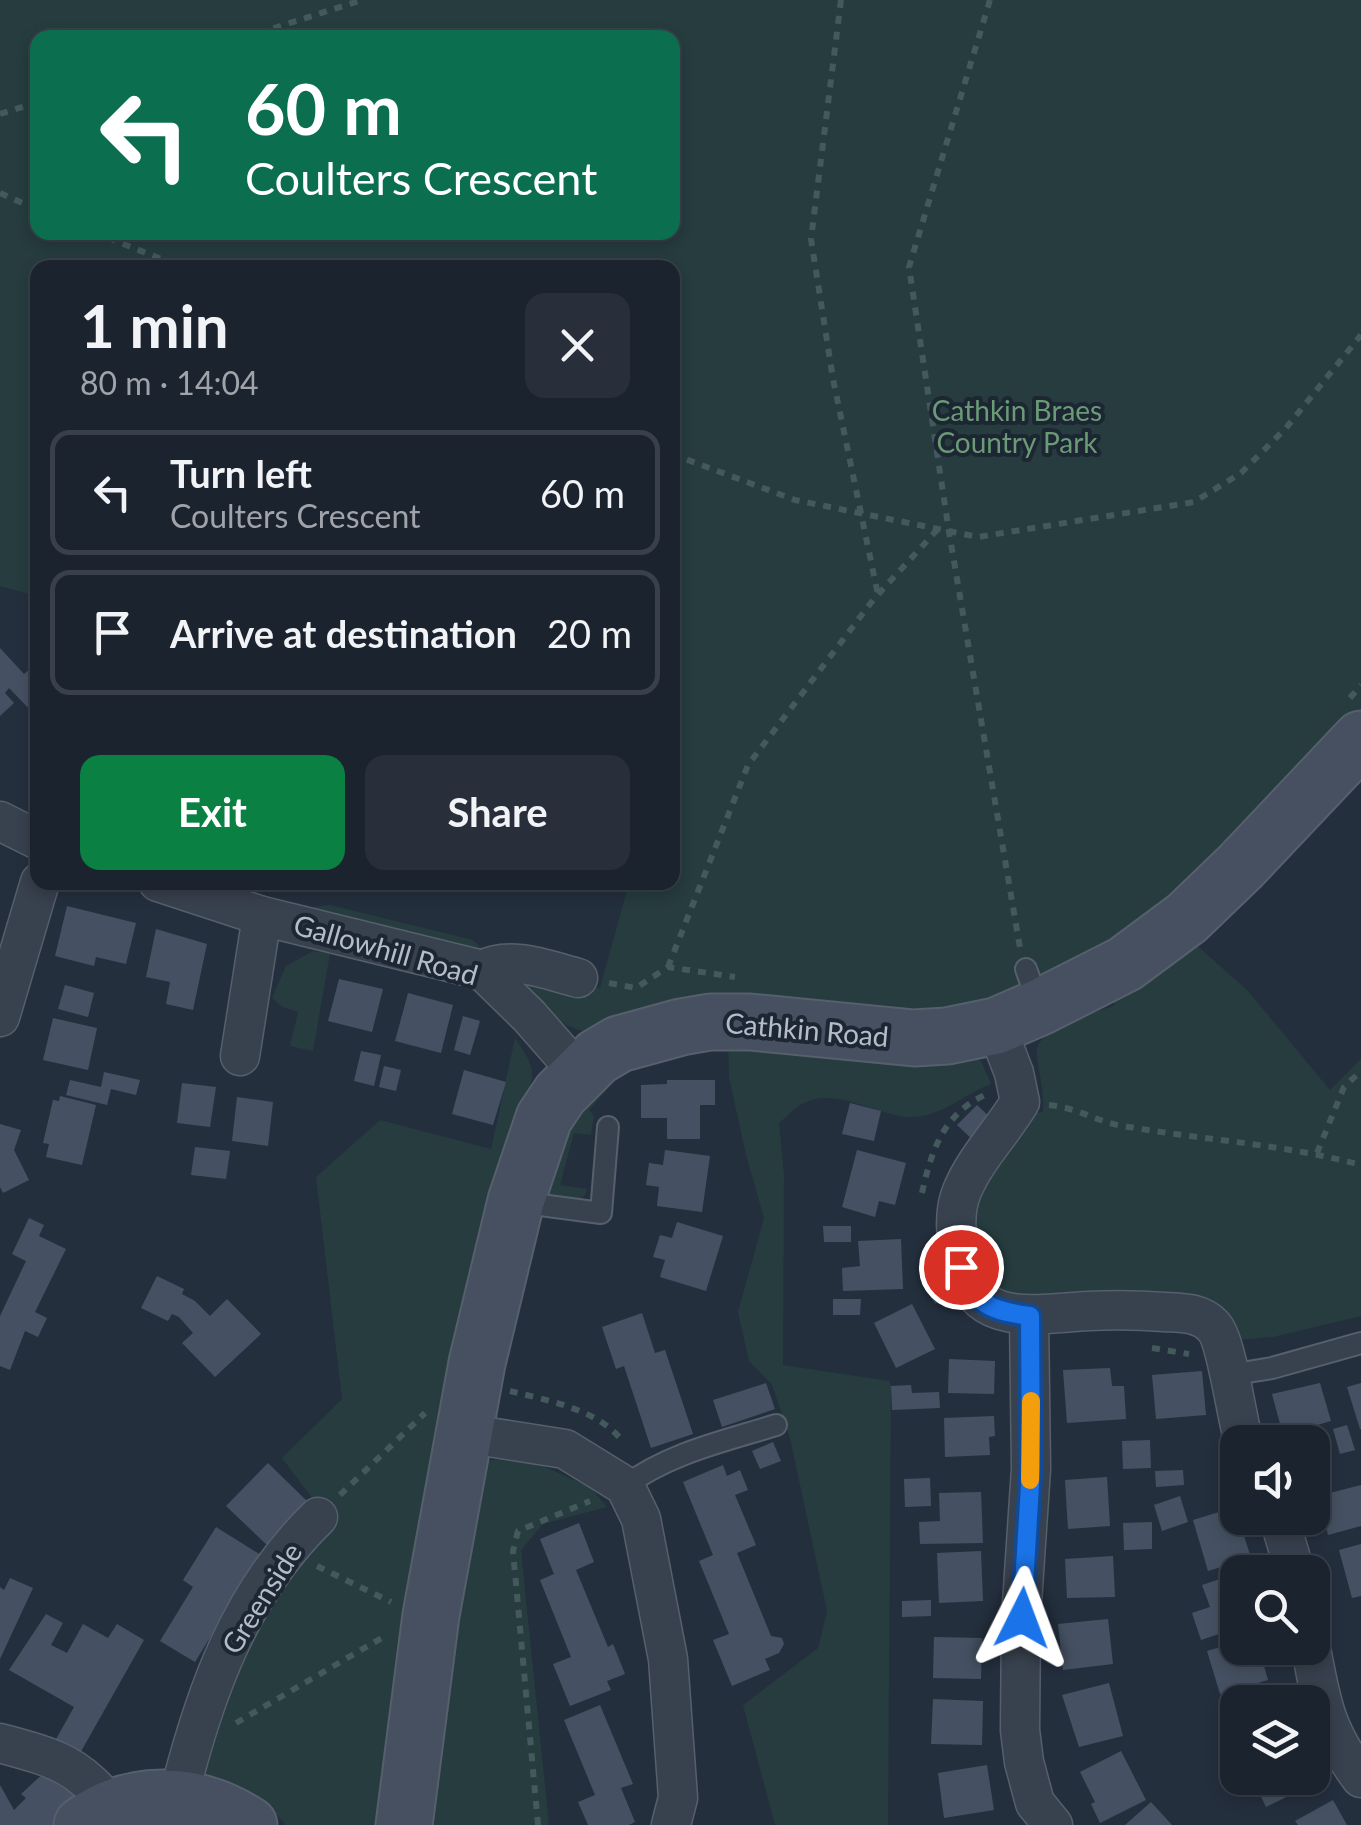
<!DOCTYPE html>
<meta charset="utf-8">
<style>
body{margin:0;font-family:Lato,sans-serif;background:#282f3a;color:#f1f3f6;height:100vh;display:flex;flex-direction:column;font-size:38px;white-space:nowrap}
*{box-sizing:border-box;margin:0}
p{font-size:32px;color:#a0a4aa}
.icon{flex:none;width:55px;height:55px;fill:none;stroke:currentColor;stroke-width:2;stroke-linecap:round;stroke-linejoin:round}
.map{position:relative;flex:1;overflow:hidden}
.side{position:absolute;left:30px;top:260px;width:650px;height:630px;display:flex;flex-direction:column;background:#1b232e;border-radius:20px;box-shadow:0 5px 15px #0003,0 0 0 2px #39404a}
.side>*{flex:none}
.banner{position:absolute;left:30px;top:30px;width:650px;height:210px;border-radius:20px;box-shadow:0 5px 15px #0003,0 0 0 2px #39404a;background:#0b6e4f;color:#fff;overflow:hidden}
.buttons{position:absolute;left:1220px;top:1425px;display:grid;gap:20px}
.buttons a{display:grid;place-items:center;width:110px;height:110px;border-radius:20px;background:#1b232e;box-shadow:0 5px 15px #0003,0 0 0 2px #39404a;font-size:50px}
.pin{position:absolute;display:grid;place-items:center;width:85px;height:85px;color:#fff;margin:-42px;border:5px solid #fff;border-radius:50%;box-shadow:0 2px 10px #0007}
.me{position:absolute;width:110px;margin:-55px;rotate:3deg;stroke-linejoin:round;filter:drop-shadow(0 0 8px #0008)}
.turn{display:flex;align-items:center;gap:35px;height:210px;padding:0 50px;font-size:45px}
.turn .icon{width:130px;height:130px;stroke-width:2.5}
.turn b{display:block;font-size:70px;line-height:85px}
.round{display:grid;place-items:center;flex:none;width:105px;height:105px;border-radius:20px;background:#282f3a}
.overview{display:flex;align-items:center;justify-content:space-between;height:170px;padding:0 50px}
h1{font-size:60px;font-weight:700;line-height:75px}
.primary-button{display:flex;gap:20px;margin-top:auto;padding:20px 50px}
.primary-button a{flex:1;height:115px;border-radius:20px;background:#0b8043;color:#fff;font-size:40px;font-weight:700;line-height:115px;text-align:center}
.primary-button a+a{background:#282f3a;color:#f1f3f6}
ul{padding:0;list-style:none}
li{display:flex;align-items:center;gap:30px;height:125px;margin:0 20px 15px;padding:0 30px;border:5px solid #39404a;border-radius:20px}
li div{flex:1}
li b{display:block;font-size:38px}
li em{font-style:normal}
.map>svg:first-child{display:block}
.green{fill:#263c3f;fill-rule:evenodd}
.building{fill:#455162}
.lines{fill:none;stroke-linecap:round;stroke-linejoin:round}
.lane-casing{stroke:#565f6c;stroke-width:24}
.street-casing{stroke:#565f6c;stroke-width:41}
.secondary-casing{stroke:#565f6c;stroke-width:59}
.path{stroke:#44595c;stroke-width:6;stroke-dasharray:8 8;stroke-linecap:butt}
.lane{stroke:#38414e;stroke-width:20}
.street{stroke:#38414e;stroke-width:38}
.secondary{stroke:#465061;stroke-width:55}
.route-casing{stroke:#114b97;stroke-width:25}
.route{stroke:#1a73e8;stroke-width:18}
.slow{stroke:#f59e0b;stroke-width:18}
.labels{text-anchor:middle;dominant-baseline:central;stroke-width:8;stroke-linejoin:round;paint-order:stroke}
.park-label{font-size:28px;fill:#6b9a76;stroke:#1d2633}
.street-label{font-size:28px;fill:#b4bcc9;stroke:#1d2633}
</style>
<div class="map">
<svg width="1361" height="1825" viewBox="0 0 1361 1825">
<rect width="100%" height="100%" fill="#242f3e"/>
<!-- green -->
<g class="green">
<path d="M0,0h1361v717l-176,172 -127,93 -65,24 -399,27c-36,-4 -52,-27 -76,-51l82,6 29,-105 43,-1v-614h-634l-1,328 -37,-10zM38,38h634v194h-634z"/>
<path d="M330,905l143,35 12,12 -175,-41 3,-4z"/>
<path d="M1193,942l54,48 83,100 31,-31v257l-88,21 -36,3 -225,-44c-6,-2 -17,-4 -22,-8 -25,-21 -22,-70 -9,-97 14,-29 41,-48 52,-78l10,-1c1,-20 -3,-34 -6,-54 -5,-33 54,-43 78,-53l-6,-12z"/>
<path d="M313,951l17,2 -17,98 -23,-5 8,-34 -16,-5 -10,-9 14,-32z"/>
<path d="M515,1038c23,33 21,38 5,74l-132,713h-102c-25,-29 -53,-41 -88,-55l20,-76 98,-191 -34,-45 60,-59 -26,-222 64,-57 111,29z"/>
<path d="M728,1040l241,16 12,5 10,23c-26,10 -50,33 -79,33 -34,0 -75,-31 -108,-14 -9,4 -17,14 -25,20l5,52 -1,190 106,16 2,5 -3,439h-113l-32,-120 75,-57 9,-37 -37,-173 -18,-53 -23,-24 -11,-49 26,-94 -18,-63 -17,-78z"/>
<path d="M627,1067l-38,43 5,6 -3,19 -17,-2 -14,52 27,4 -2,6 -11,9 -18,-2 -11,-7 18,-79z"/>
<path d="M513,1457l23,6 54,24 17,20 -64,17 -22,26 28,275h-127l7,-58 57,-306z"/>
</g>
<!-- building -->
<g class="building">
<path d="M0,648l24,26 14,-12v56l-29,-30 -4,5 9,10 -14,13z"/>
<path d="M67,906l69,17 -10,41 -30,-7 -2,9 -39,-10z"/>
<path d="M156,929l51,15 -14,66 -27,-6 4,-22 -24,-5z"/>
<path d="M339,979l44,10 -11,43 -44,-11z"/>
<path d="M65,985l29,8 -6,24 -30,-8z"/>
<path d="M408,993l45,12 -12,48 -46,-12z"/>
<path d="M463,1016l17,5 -10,34 -16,-5z"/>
<path d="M53,1018l44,10 -9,42 -45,-10z"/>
<path d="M361,1051l20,4 -7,31 -20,-5z"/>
<path d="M384,1066l17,4 -5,21 -17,-4z"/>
<path d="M464,1070l42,12 -13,43 -41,-11z"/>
<path d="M104,1072l36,8 -4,15 -25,-6 -4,16 -41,-10 4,-15 31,7z"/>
<path d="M667,1080h48v25h-15v34h-33v-21h-26v-33l26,-1z"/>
<path d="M182,1083l34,4 -6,40 -33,-4z"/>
<path d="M60,1096l36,9 -14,60 -36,-8 3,-13 -6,-1 10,-43 6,1z"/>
<path d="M237,1097l36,5 -5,44 -36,-5z"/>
<path d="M850,1103l31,8 -7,30 -32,-7z"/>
<path d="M977,1105l17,16 -20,20 -17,-16z"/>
<path d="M0,1124l21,6 -7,20 15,30 -26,13 -3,-6z"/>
<path d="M195,1147l35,4 -4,28 -35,-4z"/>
<path d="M665,1150l45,6 -8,56 -45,-6 2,-19 -13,-2 3,-22 14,2z"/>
<path d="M857,1150l49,13 -11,42 -16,-4 -4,16 -33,-10z"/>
<path d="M29,1218l15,7 -5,11 27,13 -31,63 12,6 -9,19 -13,-6 -15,39 -10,-4v-50l26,-55 -14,-7z"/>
<path d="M677,1222l46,14 -17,55 -46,-14 5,-17 -12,-3 7,-22 12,3z"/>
<path d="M823,1226h28v16h-27z"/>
<path d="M901,1239l2,50 -60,2 -1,-23 18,-2 -2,-25z"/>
<path d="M157,1276l27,13 -2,5 13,7 15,15 17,-17 34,35 -46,43 -33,-34 11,-10 -14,-16 -7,-3 -4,7 -27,-13z"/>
<path d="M833,1299h28l-1,16h-27z"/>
<path d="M912,1304l23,45 -39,19 -22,-45z"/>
<path d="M642,1313l13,40 10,-3 28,84 -42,14 -27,-82 -8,3 -14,-42z"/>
<path d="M949,1359l46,2 -1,33 -46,-1z"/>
<path d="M1110,1368l2,18h12l2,33 -59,4 -4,-53z"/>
<path d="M1202,1371l4,44 -50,4 -4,-44z"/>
<path d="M766,1383l9,26 -53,18 -9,-27z"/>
<path d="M1320,1383l11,38 -48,14 -11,-41z"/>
<path d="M1361,1383v46h-1l-13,-42z"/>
<path d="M911,1385l1,8 27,-1 1,16 -48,2 -1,-24z"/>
<path d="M994,1416l1,20 -6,1 1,18 -45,2 -1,-39z"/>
<path d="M1347,1425l8,25 -15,4 -7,-25z"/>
<path d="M1150,1440l1,28 -28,1 -1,-28z"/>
<path d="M773,1442l8,19 -21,8 -8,-18z"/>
<path d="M268,1463l41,40 -41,43 -42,-40z"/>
<path d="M723,1465l4,11 13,-6 8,20 -13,5 21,50 -19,8 34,83 11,2 2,6 -5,9 -14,6 5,11 -38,16 -19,-46 16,-6 -30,-73 14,-6 -30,-73z"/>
<path d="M1183,1470l1,15 -28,2 -1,-16z"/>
<path d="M1107,1477l3,49 -42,3 -3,-49z"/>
<path d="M930,1478l1,28 -26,1 -1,-28z"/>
<path d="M1361,1485v41l-33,9 -10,-39z"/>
<path d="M981,1492l2,51 -63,1 -1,-22 21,-1 -1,-28z"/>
<path d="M1180,1496l8,26 -26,9 -8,-26z"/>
<path d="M1235,1507l16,51 -43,13 -15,-51z"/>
<path d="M1152,1522v27l-28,1 -1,-27z"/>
<path d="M579,1523l15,39 -18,8 32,77 5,-3 12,30 -18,7 4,9 -41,16 -17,-42 18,-7 -31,-77 14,-6 -14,-35z"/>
<path d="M216,1527l45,28 -66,107 -35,-21 33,-54 -10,-7z"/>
<path d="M1361,1544v52l-9,2 -13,-48z"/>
<path d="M981,1551l2,50 -44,2 -2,-50z"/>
<path d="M1113,1556l2,41 -48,1 -2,-39z"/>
<path d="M1238,1573v47l-18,6 2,7 -21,7 -9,-27 18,-6 -8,-22z"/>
<path d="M10,1578l23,10 -33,71v-72l4,3z"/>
<path d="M931,1600v16l-29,1v-16z"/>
<path d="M46,1614l17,9 -12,22 16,8 16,-29 25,14 9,-14 27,16 -65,115 -24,-14 19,-34 -65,-37z"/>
<path d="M1108,1619l5,45 -50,6 -5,-46z"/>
<path d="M934,1637l48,1 -1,41 -48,-1z"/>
<path d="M1238,1642v6h21l9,32 -48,14 -13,-43z"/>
<path d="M1109,1683l14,53 -44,11 -17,-52z"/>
<path d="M1267,1690l4,12h-33l-1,59 -19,-53z"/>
<path d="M933,1699l50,2 -1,44 -51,-1z"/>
<path d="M600,1705l33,79 -12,4 14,34 -6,3h-41l-10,-23 17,-7 -31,-75z"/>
<path d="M1121,1751l25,49 -46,23 -9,-19 4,-2 -15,-30z"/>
<path d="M987,1765l7,45 -50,8 -6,-45z"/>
<path d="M46,1771l15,8 21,20 -27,26h-55v-40l14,25 12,-12 -5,-4z"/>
<path d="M1252,1778h51l4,9 -41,20z"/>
<path d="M1333,1800l14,25h-49l-3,-4z"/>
<path d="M1151,1802l21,23h-47z"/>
</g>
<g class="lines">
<!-- lane casing -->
<g class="lane-casing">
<g id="lane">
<path d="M1026,969l13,36"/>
<path d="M518,1202l83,11 7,-86"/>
<path d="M1229,1375l43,-7 89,-25"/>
<path d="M625,1486c44,-33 100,-45 151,-61"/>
</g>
</g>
<!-- street casing -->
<g class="street-casing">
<g id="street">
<path d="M0,821l38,19"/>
<path d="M158,882l104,34 220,54 47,46 50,57"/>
<path d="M482,970c30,-15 65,0 96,8"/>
<path d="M0,1017l40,-135"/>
<path d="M996,1026l18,47 6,29c-18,30 -45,57 -58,89 -9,21 -6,46 -2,67 13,71 73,56 128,53 25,-1 50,-1 76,1 18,1 36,0 49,14 14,14 23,91 31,116"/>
<path d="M240,1056l22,-140"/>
<path d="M1029,1316l2,153 -10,149 -1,112 4,32 11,41 18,22"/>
<path d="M463,1433l102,16 60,37 16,33 27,140 10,139 -7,27"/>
<path d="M1279,1518l16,54"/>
<path d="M1311,1648c10,55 15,84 50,130"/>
<path d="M0,1743c51,14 78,20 111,63"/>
<path d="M178,1799c26,-105 61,-205 140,-282"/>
</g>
</g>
<!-- secondary casing -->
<g class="secondary-casing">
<g id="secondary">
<path d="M82,1825c51,-38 115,-34 167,0"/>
<path d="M404,1825l27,-210 46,-252 39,-162 28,-83 16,-24 37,-37 22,-13 62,-17 29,-5h40l164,16 33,-2 49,-10 44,-19 85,-43 62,-46 54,-52 120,-127"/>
</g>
</g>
<!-- path -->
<g class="path">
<path d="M841,0l-30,239 22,140 45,216"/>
<path d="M990,0l-81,267 40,265 71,416"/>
<path d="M243,38l119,-38"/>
<path d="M0,114l38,-12"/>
<path d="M0,193l38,17"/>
<path d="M93,232l91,36"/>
<path d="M672,454l123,46 183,37 216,-35 47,-29 45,-45 75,-93"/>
<path d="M1350,698l11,-13"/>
<path d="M668,967l80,-202 125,-165 64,-70"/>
<path d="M609,983l27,5 32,-21 67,10"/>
<path d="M1049,1105c30,3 48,17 74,21 80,14 160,18 238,39"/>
<path d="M1317,1153l27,-66 17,-16"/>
<path d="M922,1193c9,-41 21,-79 63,-98"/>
<path d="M924,1266l1,17 14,21"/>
<path d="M1152,1348l37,6"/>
<path d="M510,1391c39,10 89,18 114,52"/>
<path d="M340,1495l85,-82"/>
<path d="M317,1566l74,36"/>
<path d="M236,1723l149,-87"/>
<path d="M538,1825l-25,-274 5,-20 72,-30"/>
</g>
<!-- lane -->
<use href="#lane" class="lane"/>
<!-- street -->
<use href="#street" class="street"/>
<!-- secondary -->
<use href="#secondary" class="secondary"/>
</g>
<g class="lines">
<!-- route casing -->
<g class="route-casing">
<path id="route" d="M961,1267c13,38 31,44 69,49l1,153 -9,149"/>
</g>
<!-- route -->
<use href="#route" class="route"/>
<!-- slow -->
<path class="slow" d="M1030,1480l1,-79"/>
</g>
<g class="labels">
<!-- park labels -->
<g class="park-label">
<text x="1017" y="410">Cathkin Braes<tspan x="1017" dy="32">Country Park</tspan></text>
</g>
<!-- street labels -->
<g class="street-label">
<text transform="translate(386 949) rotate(16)">Gallowhill Road</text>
<text transform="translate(807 1029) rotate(5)">Cathkin Road</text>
<text transform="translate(261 1598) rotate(-58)">Greenside</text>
</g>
</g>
</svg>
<div class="buttons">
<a><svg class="icon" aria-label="sound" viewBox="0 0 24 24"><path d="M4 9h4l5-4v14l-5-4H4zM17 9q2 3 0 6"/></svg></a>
<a><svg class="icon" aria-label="search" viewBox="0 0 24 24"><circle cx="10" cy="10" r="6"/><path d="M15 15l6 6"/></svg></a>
<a><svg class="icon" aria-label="layers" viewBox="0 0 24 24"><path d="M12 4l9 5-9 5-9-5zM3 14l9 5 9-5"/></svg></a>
</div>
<div class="pin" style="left:961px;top:1267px;background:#d93025"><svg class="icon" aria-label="arrive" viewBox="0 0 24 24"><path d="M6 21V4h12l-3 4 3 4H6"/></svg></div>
<svg class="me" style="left:1022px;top:1618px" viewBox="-20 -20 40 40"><path d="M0-17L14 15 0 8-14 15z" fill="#1a73e8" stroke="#fff" stroke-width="4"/></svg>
<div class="banner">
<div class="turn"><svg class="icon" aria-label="left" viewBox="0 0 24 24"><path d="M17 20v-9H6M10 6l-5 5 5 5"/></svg><div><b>60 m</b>Coulters Crescent</div></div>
</div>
<section class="side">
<div class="overview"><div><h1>1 min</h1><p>80 m · 14:04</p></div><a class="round"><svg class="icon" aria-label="close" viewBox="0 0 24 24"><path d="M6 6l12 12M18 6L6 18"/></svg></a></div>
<ul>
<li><svg class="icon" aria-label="left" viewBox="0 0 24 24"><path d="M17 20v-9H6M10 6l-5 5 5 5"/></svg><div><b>Turn left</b><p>Coulters Crescent</p></div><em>60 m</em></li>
<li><svg class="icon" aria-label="arrive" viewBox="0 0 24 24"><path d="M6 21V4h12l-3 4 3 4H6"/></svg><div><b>Arrive at destination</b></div><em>20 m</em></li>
</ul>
<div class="primary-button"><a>Exit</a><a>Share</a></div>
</section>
</div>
